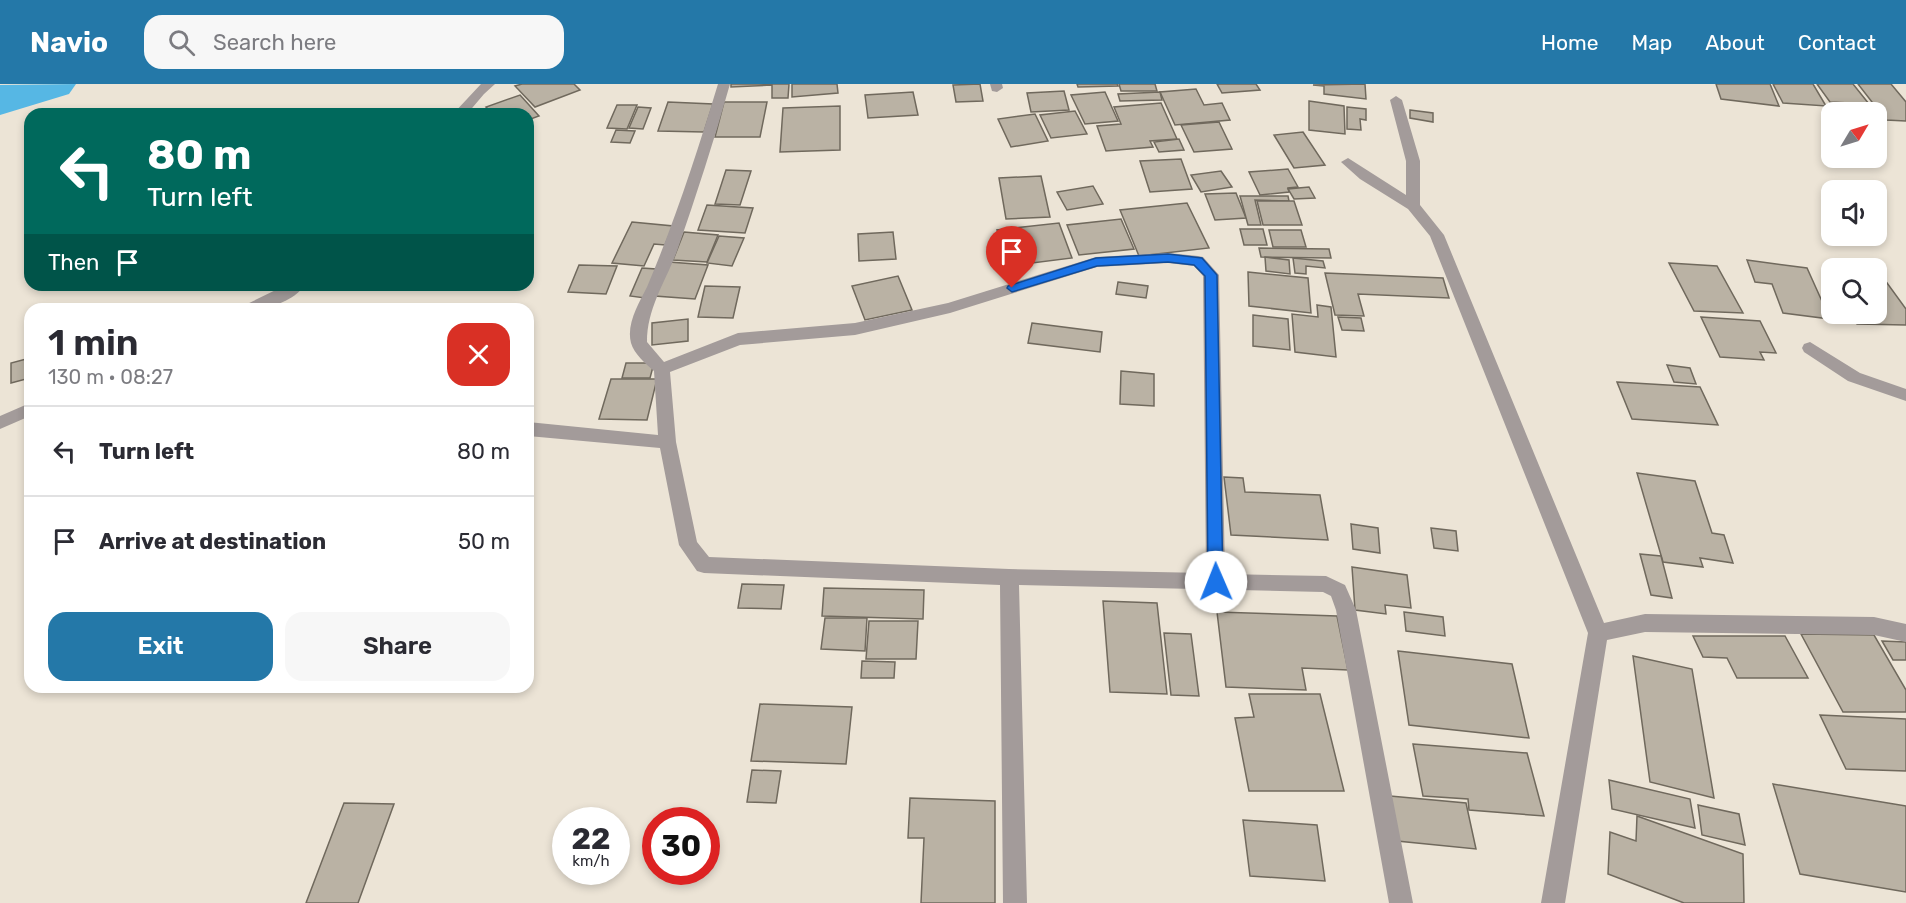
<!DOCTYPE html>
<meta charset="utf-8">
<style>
body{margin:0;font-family:Rubik,sans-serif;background:#f7f7f7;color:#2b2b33;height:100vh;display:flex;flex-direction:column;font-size:22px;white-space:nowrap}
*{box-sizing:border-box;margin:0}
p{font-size:20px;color:#7c7c81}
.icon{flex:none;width:33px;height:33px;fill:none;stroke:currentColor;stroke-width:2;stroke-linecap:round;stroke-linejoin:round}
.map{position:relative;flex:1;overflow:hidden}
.sheet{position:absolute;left:24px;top:219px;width:510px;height:390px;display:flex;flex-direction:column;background:#fff;border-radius:18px;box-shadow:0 3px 9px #0003}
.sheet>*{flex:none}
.top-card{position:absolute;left:24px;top:24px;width:510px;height:183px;border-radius:18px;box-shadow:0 3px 9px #0003;background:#00695c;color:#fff;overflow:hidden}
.needle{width:39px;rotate:52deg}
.buttons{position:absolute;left:1821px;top:18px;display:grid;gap:12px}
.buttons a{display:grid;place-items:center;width:66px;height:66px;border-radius:12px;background:#fff;box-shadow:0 3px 9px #0003;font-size:30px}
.speed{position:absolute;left:552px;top:723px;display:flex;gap:12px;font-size:30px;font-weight:700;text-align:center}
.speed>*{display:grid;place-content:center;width:78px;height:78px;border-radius:50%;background:#fff;box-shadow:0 3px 9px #0003;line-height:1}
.speed small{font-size:15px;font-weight:400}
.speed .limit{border:9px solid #d22;background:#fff;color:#111}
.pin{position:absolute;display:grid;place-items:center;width:51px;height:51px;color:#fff;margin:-62px -26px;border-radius:50% 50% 50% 0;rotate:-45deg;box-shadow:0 0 6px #0007}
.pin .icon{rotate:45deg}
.me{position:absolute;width:66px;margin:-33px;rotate:359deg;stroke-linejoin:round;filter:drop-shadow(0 0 4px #0008)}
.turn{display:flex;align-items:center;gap:21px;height:126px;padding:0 24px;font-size:27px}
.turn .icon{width:78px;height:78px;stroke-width:2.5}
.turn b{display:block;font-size:42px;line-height:51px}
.then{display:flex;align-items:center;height:57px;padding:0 24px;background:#0003;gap:12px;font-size:22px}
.round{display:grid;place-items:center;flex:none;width:63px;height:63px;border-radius:18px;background:#f7f7f7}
.overview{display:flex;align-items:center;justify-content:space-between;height:102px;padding:0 24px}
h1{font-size:36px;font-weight:600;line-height:45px}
.action{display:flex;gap:12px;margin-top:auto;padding:12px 24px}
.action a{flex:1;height:69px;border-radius:18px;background:#2478a8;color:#fff;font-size:24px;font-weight:600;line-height:69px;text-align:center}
.action a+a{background:#f7f7f7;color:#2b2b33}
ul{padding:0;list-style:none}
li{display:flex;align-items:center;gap:18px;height:90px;padding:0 24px;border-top:2px solid #e1e1e2}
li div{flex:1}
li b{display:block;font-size:22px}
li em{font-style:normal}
header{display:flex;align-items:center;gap:36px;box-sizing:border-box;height:84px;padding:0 30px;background:#2478a8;color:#fff}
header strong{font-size:28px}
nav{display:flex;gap:33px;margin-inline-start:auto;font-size:21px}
.search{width:420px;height:54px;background:#f7f7f7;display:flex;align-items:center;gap:15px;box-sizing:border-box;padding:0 21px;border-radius:18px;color:#7c7c81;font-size:22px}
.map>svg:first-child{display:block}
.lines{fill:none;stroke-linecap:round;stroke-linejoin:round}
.river{fill:#56b7e4;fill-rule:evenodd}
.building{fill:#bab2a4;stroke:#70695d;stroke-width:1.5}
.minor{fill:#a39b9a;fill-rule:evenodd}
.route{fill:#1a73e8;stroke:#114b97;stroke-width:1.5}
</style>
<header>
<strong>Navio</strong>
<div class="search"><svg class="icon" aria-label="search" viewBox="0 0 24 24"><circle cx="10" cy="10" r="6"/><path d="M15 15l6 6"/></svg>Search here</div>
<nav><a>Home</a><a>Map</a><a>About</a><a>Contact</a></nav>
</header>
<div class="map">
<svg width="1906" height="819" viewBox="0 0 1906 819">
<rect width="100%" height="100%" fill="#ece4d6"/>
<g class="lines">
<!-- river -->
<path class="river" d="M76,0l-7,10 -69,21v-30z"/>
</g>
<!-- building -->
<g class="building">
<path d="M522,0h52l6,6 -45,17 -20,-21z"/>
<path d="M731,0h58l-1,14h-16v-13l-41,2z"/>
<path d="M792,0h45l1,9 -46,4z"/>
<path d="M980,0l3,17 -27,1 -3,-17z"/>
<path d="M1077,0h40l1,2 -40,1z"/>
<path d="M1119,0h36l2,7h-36z"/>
<path d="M1217,0h39l4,6 -38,3z"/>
<path d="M1365,0l1,15 -42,-5v-8l-11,-1z"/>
<path d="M1716,0h54l9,22 -58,-7z"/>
<path d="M1773,0h40l13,22 -43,-3z"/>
<path d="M1817,0h36l16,20 -39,-2z"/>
<path d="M1858,0h33l15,18v19l-20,-1z"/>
<path d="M1196,5l8,16 18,-2 8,17 -55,5 -15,-33z"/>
<path d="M1064,7l5,19 -38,2 -4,-19z"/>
<path d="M913,8l5,23 -50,3 -3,-23z"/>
<path d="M1105,8l13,29 -33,3 -14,-29z"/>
<path d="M1160,8l2,8 -42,1 -2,-7z"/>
<path d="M520,11l19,21 -11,4v-6h-36l-6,-7z"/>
<path d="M1309,17l35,5 1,28 -36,-4z"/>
<path d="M668,18l45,2 -9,28 -46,-1z"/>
<path d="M724,18h43l-7,35h-45z"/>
<path d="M1161,19l16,36 -27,2 3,6 -47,4 -9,-25 24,-2 -7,-17z"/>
<path d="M1831,20l40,2 5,6h-39z"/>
<path d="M617,21h20l-10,24 -20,-1z"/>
<path d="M840,22v44l-60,2 3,-44z"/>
<path d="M638,23l13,1 -8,21 -14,-1z"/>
<path d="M1347,23l19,2v11l-6,-1 1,11 -14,-1z"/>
<path d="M1410,26l23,3v9l-23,-4z"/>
<path d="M1075,27l12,23 -36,4 -11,-23z"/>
<path d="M1035,30l13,27 -37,6 -13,-28z"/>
<path d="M1219,38l13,27 -38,3 -13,-27z"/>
<path d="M616,46l19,1 -5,12 -19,-1z"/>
<path d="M1303,48l22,33 -31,3 -20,-33z"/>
<path d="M1179,55l5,11 -25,2 -5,-10z"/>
<path d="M1181,75l11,30 -42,3 -10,-31z"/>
<path d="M1288,85l10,18 -10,1 1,4 -29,3 -11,-23z"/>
<path d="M726,86l25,1 -11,34 -25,-1z"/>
<path d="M1221,87l11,16 -31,5 -10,-17z"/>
<path d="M1041,92l9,41 -44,2 -7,-41z"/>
<path d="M1093,102l10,18 -36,6 -10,-18z"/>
<path d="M1309,103l6,11 -21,1 -6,-10z"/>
<path d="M1236,109l10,25 -31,2 -10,-26z"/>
<path d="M1240,112h48l1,5 -34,-1 6,25h-13z"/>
<path d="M1257,117h37l8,24h-39z"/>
<path d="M1187,119l22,45 -70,8 -19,-46z"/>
<path d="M707,121l46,3 -8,25 -47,-3z"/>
<path d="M1121,135l13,30 -55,6 -12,-30z"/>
<path d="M632,138l41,4 -8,19 -11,-1 -10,22 -32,-3z"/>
<path d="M1059,139l13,35 -63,8 -12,-36z"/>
<path d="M1240,145h23l4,16h-23z"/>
<path d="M1269,146h32l5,17h-33z"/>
<path d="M684,148l34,3 -11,27 -34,-2z"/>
<path d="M893,148l3,27 -37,2 -1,-27z"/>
<path d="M719,152l25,2 -12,28 -25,-3z"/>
<path d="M1259,164l70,1 2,9 -70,-1z"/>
<path d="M1265,173l24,3 1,14 -24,-3z"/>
<path d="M1293,174l30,3 2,7 -19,-2v8l-11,-1z"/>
<path d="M1747,176l60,8 23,51 -47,-6 -11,-29 -17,-2z"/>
<path d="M669,178l39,3 -13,34 -40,-3z"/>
<path d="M1669,179l48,3 26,47 -49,-2z"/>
<path d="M579,181l38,1 -11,28 -38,-2z"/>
<path d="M642,184l14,1 -11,29 -15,-2z"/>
<path d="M1248,188l60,6 3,35 -62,-7z"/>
<path d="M1325,189l118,5 6,20 -91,-4 6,22 -29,-1z"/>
<path d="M898,192l14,34 -47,10 -13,-34z"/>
<path d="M1876,192h6l24,33v16l-49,-1 -7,-10h26z"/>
<path d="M1118,198l30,4 -2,12 -30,-4z"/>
<path d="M705,202l35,1 -7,31 -35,-1z"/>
<path d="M1317,221l14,2 5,50 -41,-5 -3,-38 26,3z"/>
<path d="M1253,231l35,4 2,31 -37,-4z"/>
<path d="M1338,233l23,1 3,13 -22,-1z"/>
<path d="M1701,233l59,4 16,32 -16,-1 4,8 -44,-3z"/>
<path d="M688,235v22l-36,4v-22z"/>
<path d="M1032,239l70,9 -2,20 -72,-9z"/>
<path d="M30,274v20l-19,5v-20z"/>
<path d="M626,279h28l-4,15h-28z"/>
<path d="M1667,281l23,3 6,16 -22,-2z"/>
<path d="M1121,287l33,3v32l-34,-2z"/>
<path d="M611,295h46l-10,41 -48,-1z"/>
<path d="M1617,298l83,5 18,38 -86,-6z"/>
<path d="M1637,389l58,8 17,52 12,2 9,28 -33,-5 3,9 -40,-5z"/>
<path d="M1224,393l19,1 2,14 75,3 8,45 -97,-5z"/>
<path d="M1351,440l27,4 2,25 -27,-4z"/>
<path d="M1431,444l25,3 2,20 -24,-3z"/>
<path d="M1640,470l21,2 11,42 -21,-3z"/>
<path d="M1352,483l55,8 4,33 -26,-3 1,9 -31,-4z"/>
<path d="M742,500l42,1 -3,24 -43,-1z"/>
<path d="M824,504l100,2 -1,29 -101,-3z"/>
<path d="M1103,517l54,2 10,91 -57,-2z"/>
<path d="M1217,528l120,4 11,54 -46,-2 4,22 -80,-3z"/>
<path d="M1404,528l39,5 2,19 -39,-5z"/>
<path d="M825,534h42l-2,33 -44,-2z"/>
<path d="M869,537h49l-2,38h-50z"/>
<path d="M1164,549l27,1 8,62 -28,-1z"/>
<path d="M1801,550l73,1 32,55v22h-63z"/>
<path d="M1693,552h92l23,42h-71l-10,-20 -24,-1z"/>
<path d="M1882,557l24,1v18h-13z"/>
<path d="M1398,567l114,13 17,74 -120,-13z"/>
<path d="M1633,572l59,13 22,129 -64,-16z"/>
<path d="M862,577l33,1 -1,16h-33z"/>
<path d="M1249,610h71l24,97h-95l-14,-73 19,-1z"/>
<path d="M760,620l92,3 -6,57 -95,-3z"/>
<path d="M1820,631l86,4v52l-60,-2z"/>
<path d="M1413,660l114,9 17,63 -75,-6 -1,-11 -45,-3z"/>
<path d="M752,686l29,1 -5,32 -29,-1z"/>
<path d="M1609,696l81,19 5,29 -83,-19z"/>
<path d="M1773,700l133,22v86l-106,-18z"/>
<path d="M1390,712l76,7 10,46 -79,-8z"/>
<path d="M910,714l85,3v102h-74l3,-65h-16z"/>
<path d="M344,719l50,1 -36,99h-52z"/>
<path d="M1698,721l41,9 6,31 -43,-10z"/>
<path d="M1637,732l106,38 1,49h-60l-76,-29 2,-42 26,9z"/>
<path d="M1243,736l74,5 8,56 -75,-5z"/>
</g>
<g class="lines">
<!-- minor -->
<g class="minor">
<path d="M481,0h14l-11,10 -17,20h-14z"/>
<path d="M718,0h12c-16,57 -34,112 -53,167 -12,32 -30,57 -30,91l17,20 74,-29 117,-10 93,-20 148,-46 72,-4 30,3 5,1 16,18 6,299 101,2 19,9 11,25 57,293h-24l-53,-293 -5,-14 -8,-4 -304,-7 8,318h-24l-3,-318 -296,-12 -7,-2 -18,-26 -19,-97 -132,-12v-14l130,13 -4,-64c-8,-7 -20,-17 -23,-28 -5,-19 8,-40 16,-56 28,-66 50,-134 71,-203zM1168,179l26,3 9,10 3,297 -197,-4 -300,-12 -12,-15 -21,-100 -6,-70 70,-27 115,-10 95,-22 147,-46z"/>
<path d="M990,0h12l1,4 -6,4 -5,-1z"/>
<path d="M1396,12l6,4 18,61v44l24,30 160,388 41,-9 229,3 32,7v18l-32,-7 -229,-3 -38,8 -42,263h-24l47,-270 -158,-397 -22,-27 -48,-30 -19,-17 7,-4 58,37v-34l-16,-61z"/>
<path d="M286,201h19c-14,19 -40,24 -62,24l2,-4z"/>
<path d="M1810,258l50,31 46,16v12l-58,-20 -44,-29 -2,-4 2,-4z"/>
<path d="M30,319v13l-30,13v-13z"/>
</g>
</g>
<!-- route -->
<path class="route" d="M1168,170l34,4 15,17 6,307 -2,4 -5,2 -6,-2 -2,-4 -3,-306 -11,-11 -26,-3 -71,4 -85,26 -5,-4 1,-2 88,-28z"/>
</svg>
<div class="buttons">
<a><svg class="needle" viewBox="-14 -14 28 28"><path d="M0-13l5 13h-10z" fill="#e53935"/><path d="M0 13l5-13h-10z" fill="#7c7c81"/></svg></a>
<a><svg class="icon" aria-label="sound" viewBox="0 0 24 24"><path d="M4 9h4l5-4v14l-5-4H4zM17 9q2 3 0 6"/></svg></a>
<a><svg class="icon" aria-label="search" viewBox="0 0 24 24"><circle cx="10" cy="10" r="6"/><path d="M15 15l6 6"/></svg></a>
</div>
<div class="speed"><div>22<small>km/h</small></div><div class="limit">30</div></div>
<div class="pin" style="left:1012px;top:204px;background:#d93025"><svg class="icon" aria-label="arrive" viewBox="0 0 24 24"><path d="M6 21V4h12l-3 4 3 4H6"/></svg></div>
<svg class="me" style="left:1216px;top:498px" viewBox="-20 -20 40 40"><circle r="19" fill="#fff"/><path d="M0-13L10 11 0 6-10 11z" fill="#1a73e8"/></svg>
<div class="top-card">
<div class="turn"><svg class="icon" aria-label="left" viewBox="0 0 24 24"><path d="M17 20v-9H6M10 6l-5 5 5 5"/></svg><div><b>80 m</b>Turn left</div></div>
<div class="then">Then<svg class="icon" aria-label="arrive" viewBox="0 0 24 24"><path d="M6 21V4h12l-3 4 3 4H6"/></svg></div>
</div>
<section class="sheet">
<div class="overview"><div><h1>1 min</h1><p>130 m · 08:27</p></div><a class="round" style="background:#d93025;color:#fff"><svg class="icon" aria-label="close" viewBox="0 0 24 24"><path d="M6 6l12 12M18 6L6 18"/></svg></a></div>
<ul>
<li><svg class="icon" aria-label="left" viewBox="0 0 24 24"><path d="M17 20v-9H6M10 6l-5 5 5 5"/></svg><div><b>Turn left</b></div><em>80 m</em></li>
<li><svg class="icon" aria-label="arrive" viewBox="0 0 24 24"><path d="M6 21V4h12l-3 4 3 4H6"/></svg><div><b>Arrive at destination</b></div><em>50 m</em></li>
</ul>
<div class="action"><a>Exit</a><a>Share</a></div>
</section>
</div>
